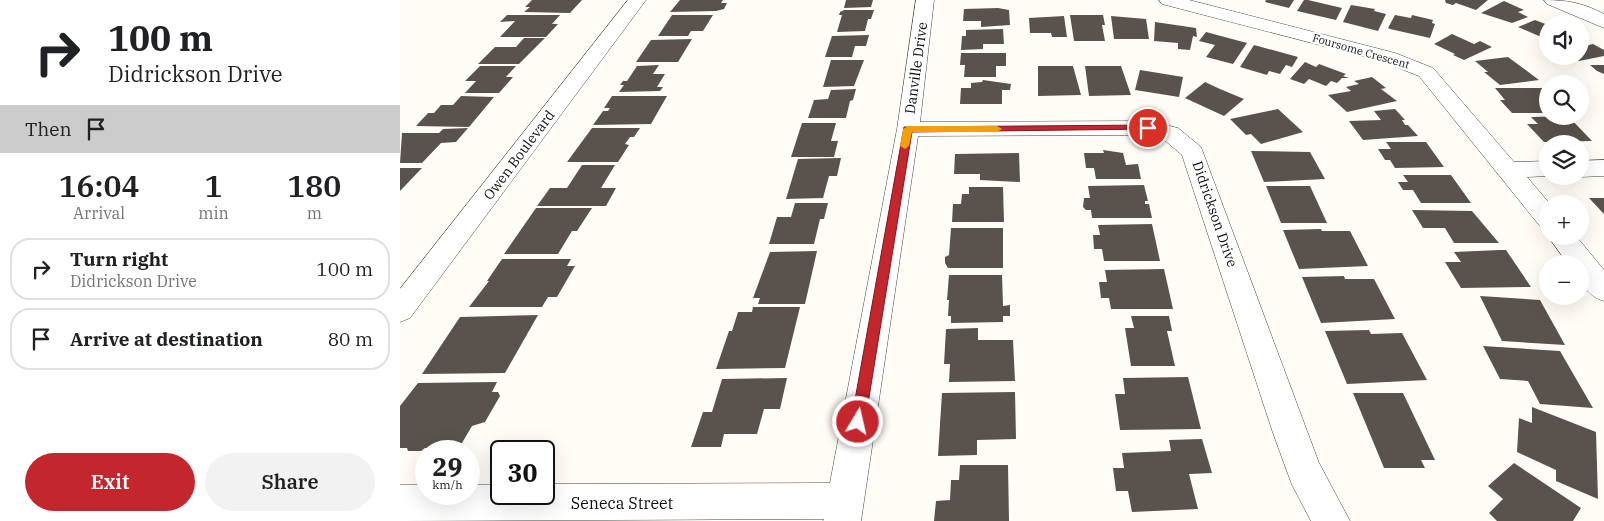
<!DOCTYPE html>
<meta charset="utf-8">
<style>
body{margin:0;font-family:"IBM Plex Serif",serif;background:#f2f2f2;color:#202124;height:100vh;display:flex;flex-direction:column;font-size:19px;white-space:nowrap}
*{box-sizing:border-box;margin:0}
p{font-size:16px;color:#757577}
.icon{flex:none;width:28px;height:28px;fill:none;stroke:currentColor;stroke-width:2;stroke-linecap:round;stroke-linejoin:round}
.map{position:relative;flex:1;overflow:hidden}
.drawer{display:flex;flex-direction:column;background:#fff;width:400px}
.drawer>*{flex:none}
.banner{background:#fff;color:#202124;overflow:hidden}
.buttons{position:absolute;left:1139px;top:15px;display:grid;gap:10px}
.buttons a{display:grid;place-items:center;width:50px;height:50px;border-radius:50%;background:#fff;box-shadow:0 5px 20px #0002;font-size:25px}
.speed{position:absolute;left:15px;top:440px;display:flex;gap:10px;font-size:25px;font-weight:700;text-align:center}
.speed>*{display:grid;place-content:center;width:65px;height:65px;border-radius:50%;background:#fff;box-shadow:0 5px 20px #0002;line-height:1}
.speed small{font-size:12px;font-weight:400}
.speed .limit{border:2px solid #111;border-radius:8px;background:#fff;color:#111}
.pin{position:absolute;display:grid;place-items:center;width:42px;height:42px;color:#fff;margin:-21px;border:2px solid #fff;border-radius:50%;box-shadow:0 1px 5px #0007}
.me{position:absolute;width:55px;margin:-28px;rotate:9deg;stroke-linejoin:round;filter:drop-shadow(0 0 4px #0008)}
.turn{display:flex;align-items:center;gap:18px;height:105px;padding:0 25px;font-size:22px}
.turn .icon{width:65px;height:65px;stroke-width:2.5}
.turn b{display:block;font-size:35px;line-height:42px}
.then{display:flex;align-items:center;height:48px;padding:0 25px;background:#0003;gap:10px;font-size:19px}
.eta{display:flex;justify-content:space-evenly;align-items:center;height:85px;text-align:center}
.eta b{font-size:30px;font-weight:600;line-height:35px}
.primary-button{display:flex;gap:10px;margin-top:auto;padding:10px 25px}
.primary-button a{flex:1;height:58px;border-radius:30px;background:#c4262e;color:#fff;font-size:20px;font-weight:600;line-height:58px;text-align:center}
.primary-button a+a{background:#f2f2f2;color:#202124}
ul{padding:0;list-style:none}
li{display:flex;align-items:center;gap:15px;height:62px;margin:0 10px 8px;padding:0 15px;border:2px solid #e0e0e0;border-radius:20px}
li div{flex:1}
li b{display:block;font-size:19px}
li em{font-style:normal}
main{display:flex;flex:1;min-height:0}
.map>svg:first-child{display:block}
.building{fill:#5a524d}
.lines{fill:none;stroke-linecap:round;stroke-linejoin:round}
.minor-casing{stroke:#444;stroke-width:1}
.minor{fill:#fff;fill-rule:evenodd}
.route{fill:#c4262e;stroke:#7f191e}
.slow{fill:#f59e0b}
.labels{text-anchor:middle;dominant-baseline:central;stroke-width:5;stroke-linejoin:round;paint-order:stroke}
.far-street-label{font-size:11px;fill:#111;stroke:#fff}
.street-label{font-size:14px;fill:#111;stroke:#fff}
.near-street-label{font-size:16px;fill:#111;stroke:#fff}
</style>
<main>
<section class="drawer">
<div class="banner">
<div class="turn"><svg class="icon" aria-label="right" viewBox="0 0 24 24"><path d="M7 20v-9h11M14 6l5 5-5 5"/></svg><div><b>100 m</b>Didrickson Drive</div></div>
<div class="then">Then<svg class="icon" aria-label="arrive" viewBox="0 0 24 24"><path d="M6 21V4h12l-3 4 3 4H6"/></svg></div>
</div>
<div class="eta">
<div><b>16:04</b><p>Arrival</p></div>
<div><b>1</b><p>min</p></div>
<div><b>180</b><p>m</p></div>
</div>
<ul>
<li><svg class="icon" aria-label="right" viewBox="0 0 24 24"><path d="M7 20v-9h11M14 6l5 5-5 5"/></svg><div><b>Turn right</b><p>Didrickson Drive</p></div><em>100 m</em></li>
<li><svg class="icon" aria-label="arrive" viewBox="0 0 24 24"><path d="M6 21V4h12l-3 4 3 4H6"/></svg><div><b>Arrive at destination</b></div><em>80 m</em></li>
</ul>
<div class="primary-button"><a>Exit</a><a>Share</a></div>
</section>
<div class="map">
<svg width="1204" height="521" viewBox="0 0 1204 521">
<rect width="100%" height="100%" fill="#fffdf5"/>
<!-- building -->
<g class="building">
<path d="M132,0h50l-12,13 -46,-1 6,-5h-5z"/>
<path d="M280,0h43l-2,3h6l-3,6 -8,2 -46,1z"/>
<path d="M446,0h27l-2,7 -27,1z"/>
<path d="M866,0h28l-5,8 -24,-6z"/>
<path d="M904,0h4l34,8 -6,12 -39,-9z"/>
<path d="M1045,0h43l-12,10 -20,-7 -3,2 -7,-2z"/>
<path d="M1104,1l20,9 -6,2 10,5 -16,6 -31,-10z"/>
<path d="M951,5l24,4 -1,2 12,3 -8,17 -35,-9z"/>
<path d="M598,8l11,2 1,15 -29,2v-6h-18l1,-12z"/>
<path d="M444,10h30l-3,9h-3l-3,12 -28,1 5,-17h-3l1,-3z"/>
<path d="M107,15h53l-8,9h6l-12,13h-46l15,-16 -15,1z"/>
<path d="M272,15h41l-10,16h-12l-3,5h-30z"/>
<path d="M670,15h33l2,10h-3l3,16h-31z"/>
<path d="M995,15l16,3 1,-3 21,5 -1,3 3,1 -5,14 -40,-9 -2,-1z"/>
<path d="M664,16l3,21h-15l-1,-4h-21l-1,-15z"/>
<path d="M711,16l35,3 3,20h-35z"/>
<path d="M1135,20l13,5v15l-30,-13z"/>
<path d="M755,22l41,6 1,9 -4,-1 -3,14 -12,-1v-6l-24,-2z"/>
<path d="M603,29l1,15h-21v5l-22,1 1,-14h4v-6z"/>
<path d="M806,32l41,11 -14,21 -27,-7 9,-12 -16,-4z"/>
<path d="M1052,34l22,10 6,-3 12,6 -28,13 -11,-5 2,-1 -21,-10z"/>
<path d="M469,35l-3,11h-11l-3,11h-27l7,-21z"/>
<path d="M124,38h21l-26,26h-41l17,-17h21z"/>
<path d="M292,39l-14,23h-42l15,-22z"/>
<path d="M1180,43l5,3 8,-2 11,6v6l-25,5 -8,-5h9z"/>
<path d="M854,45l44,12 -6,10 -6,-2 -6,9 -11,-3 -2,4 -27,-8z"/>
<path d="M561,53h45v13h-10v11h-32l1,-12h-5z"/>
<path d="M1108,57l31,23 -39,5 -16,-13h4l-13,-11z"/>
<path d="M431,60h33l-10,26 -31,1z"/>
<path d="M905,62l11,5 3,-3 27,10 -3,2 6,2h-7l-5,5 -6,-2 -5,5 -17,-7 -5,5 -14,-5z"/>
<path d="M259,65l-6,9h12l-8,13h6l-3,4 -41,1 5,-7h-4l3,-4h4l10,-15z"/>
<path d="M1190,65h14v9l-7,-3z"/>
<path d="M80,66h36l-10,11h7l-14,16h-34l11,-12h-11z"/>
<path d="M638,66h35l8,29 -43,1z"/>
<path d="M685,66h36l10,29 -42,1z"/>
<path d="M740,70l43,7 -4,20 -44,-7z"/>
<path d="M972,77l14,11 -5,1 16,12 -50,11 -19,-17 23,-4 -5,-4 13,-3 -5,-3z"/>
<path d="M583,80l28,4 -1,6h-8v14h-42l1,-16h10v-5l11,-1z"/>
<path d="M805,82l15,7 24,10 -20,17 -39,-18z"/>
<path d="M1095,88h53v25h-36l-12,-13h5z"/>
<path d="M456,89l-3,11 -3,1 -4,17h-38l6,-18 14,-1 3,-9z"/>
<path d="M61,96l33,1 -25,30 -53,-1 12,-13h6l7,-8h12z"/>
<path d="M212,96h55l-16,28 -58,1 10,-14h5l2,-3h-6z"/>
<path d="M878,109l25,23 -42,12 -10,-10 -5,1 -16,-16z"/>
<path d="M995,109l10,11h-3l3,5h3l10,11 -55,4 -14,-19 32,-1 -7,-9z"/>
<path d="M1168,116l24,25 -48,1 -17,-18h11l-7,-7h3z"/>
<path d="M402,123h34l-5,18h7l-4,16h-43z"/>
<path d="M68,128l-12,14 -15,1 -19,20h-22l2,-30h37l4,-4z"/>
<path d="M192,128h48l-6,9h-4l-5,7 4,1 -11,17h-51z"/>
<path d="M986,142h40l18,25 -49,1 -5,-8h-5l-7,-11h13z"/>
<path d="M703,150l20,3 3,12 12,-1 3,15h-45l-2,-11h-8l-2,-15h20z"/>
<path d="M851,151l59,1 15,27 -61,3z"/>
<path d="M619,153l1,29 -40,-2v-6h-26l1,-20z"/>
<path d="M441,158l-4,18h-8l-6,22 -37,1 12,-40z"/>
<path d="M182,165h33l-14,23h15l-10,18h-69l13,-18h17z"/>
<path d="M0,168h22l-22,23z"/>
<path d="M1003,175h48l20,28h-50l-8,-13h-10l-5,-8h10z"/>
<path d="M744,185l4,16h-3v3h4l3,14h-60l-1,-8h-5l-3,-3 1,-9h6l-2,-12z"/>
<path d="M866,186h44l17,37h-46z"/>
<path d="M569,187h34l1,35h-52l1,-18h8l1,-10h7z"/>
<path d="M1189,198h15v16z"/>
<path d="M395,203h33l-4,16h-4l-6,25h-45l8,-27h14z"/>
<path d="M136,208h56l-15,23h-5l-14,23h-54z"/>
<path d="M1012,210l60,1 27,32h-45l-9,-15h-22z"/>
<path d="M752,224l8,37h-56l-2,-12h-8l-1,-14h7l-2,-10z"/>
<path d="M551,228h52v40h-55l-3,-5v-6l4,-2z"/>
<path d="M921,229l1,2h28l18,35 -69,3 -16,-39z"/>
<path d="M1100,250h6l25,37 -70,1 -16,-26h16l-7,-10z"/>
<path d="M417,251l-12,53h-47l2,-6h-7l17,-46z"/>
<path d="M102,259h69l-4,7h8l-18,31h-9l-6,10h-73l20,-26h-2z"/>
<path d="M764,269l9,40h-62l-2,-11h-8l-2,-16h8l-2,-12z"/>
<path d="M549,275h53l1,31 7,-1v11h-7v6l-52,1v-7h-3l1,-16h-2z"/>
<path d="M944,276l1,3h29l21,40 -74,4 -19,-46z"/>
<path d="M1080,296l60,4 25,45 -63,-4z"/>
<path d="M353,307h47l-15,61 -69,1 13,-38h3l6,-19h14z"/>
<path d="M138,315l-33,58 -83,1 38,-57z"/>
<path d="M731,316h38l3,15h-5l8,35h-44l-6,-38h9z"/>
<path d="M578,328v12h35l2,41 -66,1 1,-18h-6l2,-35z"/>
<path d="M969,330l2,4 31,-1 25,47 -80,4 -22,-53z"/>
<path d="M1083,346l77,5 33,57 -53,-4 -12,-23 -28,-2z"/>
<path d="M788,377l13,52 -81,1 -5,-36h10l-2,-16z"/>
<path d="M387,378l-7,31h-16l-7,25h-33l-3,13h-30l12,-35h9l10,-33z"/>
<path d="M97,382l-5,10h6l2,4 -15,26 -13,4 -13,22h-34l-4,3h-13l-1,-3h-7v-42l18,-23z"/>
<path d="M615,392l1,47 -39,1v15l-39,1 4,-63z"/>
<path d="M953,393h50l32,67h-14l4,8h-41z"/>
<path d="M1132,407l64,25 2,67 -42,-18v-11l-39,-18 2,-34 13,5z"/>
<path d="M802,439l10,34 -23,1 9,35 -66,3 -4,-21h-12l-3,-23h11l-2,-15 49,-2 -2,-11z"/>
<path d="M1114,463l67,45 -8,13h-76l-8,-8 14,-14 -15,-13z"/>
<path d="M560,465h48l1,56h-75l2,-20 14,-1 1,-20h8z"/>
</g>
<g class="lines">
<!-- minor casing -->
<g class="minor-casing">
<g id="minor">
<path d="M228,0h18l-236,318 -10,4v-33z"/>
<path d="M516,0h18l-14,122 228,-1 30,7 23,19 118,316 31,58h-39l-19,-36 -19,-52 -91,-278 -20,-17 -14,-3 -230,1 -57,385h-38l1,-2 -424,2v-36h26v9h43v-9h32v9h43v-10l286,-1 67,-354z"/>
<path d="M759,0h30l206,53 38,15 81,94 34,-1v15h2l-23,1 23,27h-2v24l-9,-3 -120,-149 -38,-15 -219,-57z"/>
<path d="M1144,0c24,0 39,3 60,14v14l-57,-24z"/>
<path d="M1204,160v16l-24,1 -2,-1h2v-15z"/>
<path d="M1148,236h28l28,34v31c-19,-6 -24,-19 -24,-37h-12z"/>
</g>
</g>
<!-- minor -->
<use href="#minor" class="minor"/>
</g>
<!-- route -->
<path class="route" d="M748,125l3,1v3l-239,3 -47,290 -2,4 -5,2 -5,-2 -2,-4 53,-295z"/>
<!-- slow -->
<path class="slow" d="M508,126h89l5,3 -5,3h-85l-3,14 -4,3 -5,-3 3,-17z"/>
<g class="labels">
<!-- far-street labels -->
<g class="far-street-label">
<text transform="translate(961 51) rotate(16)">Foursome Crescent</text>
</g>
<!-- street labels -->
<g class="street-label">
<text transform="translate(516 68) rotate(-82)">Danville Drive</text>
<text transform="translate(119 155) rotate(-53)">Owen Boulevard</text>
<text transform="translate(815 214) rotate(71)">Didrickson Drive</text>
</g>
<!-- near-street labels -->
<g class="near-street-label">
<text x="222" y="503">Seneca Street</text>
</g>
</g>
</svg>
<div class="buttons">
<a><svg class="icon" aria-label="sound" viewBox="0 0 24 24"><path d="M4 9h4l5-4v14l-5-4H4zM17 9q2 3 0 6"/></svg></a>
<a><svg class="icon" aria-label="search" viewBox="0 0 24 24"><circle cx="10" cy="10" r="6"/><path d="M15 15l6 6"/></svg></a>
<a><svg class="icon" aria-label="layers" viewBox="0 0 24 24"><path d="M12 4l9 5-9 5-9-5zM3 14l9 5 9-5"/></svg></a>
<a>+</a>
<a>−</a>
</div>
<div class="speed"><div>29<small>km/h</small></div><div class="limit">30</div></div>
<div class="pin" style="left:748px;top:128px;background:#d93025"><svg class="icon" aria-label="arrive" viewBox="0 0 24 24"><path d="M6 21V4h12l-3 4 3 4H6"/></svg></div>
<svg class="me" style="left:458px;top:422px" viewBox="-20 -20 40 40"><circle r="17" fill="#c4262e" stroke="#fff" stroke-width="3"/><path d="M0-11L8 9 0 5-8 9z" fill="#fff"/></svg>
</div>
</main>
